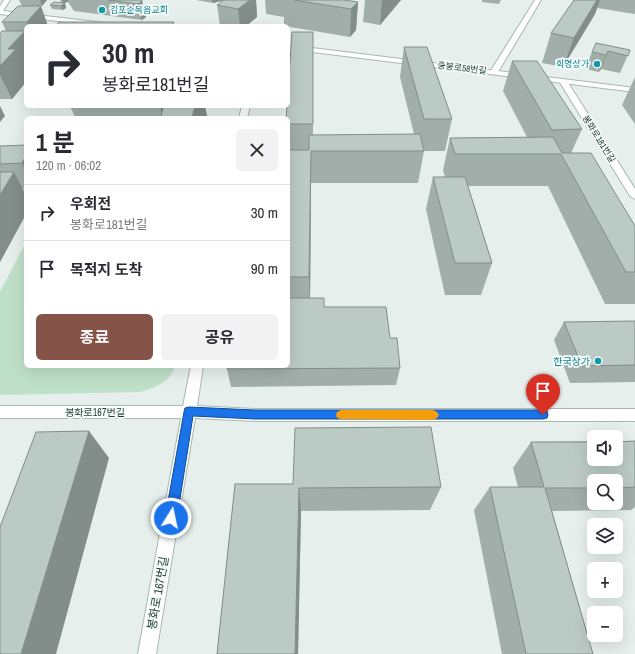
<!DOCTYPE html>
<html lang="ko">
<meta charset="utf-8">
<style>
body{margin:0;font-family:"Archivo Narrow","Noto Sans KR",sans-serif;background:#f2f2f3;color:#2b2b33;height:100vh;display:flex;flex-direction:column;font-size:15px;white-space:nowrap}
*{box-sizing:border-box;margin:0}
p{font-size:13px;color:#7c7c81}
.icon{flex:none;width:22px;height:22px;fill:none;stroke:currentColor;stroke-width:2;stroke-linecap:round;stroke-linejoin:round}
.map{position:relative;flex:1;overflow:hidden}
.sheet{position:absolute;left:24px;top:116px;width:266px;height:252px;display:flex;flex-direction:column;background:#fff;border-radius:6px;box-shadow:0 4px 16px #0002}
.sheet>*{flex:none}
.hud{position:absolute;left:24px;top:24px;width:266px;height:84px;border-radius:6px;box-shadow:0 4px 16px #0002;background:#fff;color:#2b2b33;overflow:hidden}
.buttons{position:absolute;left:587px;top:430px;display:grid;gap:8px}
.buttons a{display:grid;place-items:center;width:36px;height:36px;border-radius:6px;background:#fff;box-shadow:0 4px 16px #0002;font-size:20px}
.pin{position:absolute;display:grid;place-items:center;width:34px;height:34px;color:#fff;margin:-41px -17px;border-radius:50% 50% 50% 0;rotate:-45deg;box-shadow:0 0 4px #0007}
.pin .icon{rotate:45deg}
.me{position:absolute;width:44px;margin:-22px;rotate:10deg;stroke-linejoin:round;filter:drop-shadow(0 0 3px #0008)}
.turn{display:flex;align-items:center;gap:14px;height:84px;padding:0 12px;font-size:18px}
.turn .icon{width:52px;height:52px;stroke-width:2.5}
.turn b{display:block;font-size:28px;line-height:34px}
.round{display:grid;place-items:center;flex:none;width:42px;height:42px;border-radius:6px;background:#f2f2f3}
.summary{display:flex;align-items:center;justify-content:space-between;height:68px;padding:0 12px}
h1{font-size:24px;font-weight:700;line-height:30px}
.action{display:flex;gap:8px;margin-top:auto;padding:8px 12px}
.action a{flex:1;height:46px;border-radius:6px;background:#855347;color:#fff;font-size:16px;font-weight:700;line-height:46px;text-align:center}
.action a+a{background:#f2f2f3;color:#2b2b33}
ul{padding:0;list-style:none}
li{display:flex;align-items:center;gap:12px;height:56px;padding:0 12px;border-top:1px solid #e1e1e2}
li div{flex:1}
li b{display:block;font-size:15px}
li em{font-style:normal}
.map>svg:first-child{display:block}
.green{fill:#bfe0c8}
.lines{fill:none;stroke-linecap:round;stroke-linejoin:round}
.minor-casing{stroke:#a8b8b2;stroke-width:2}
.tertiary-casing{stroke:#a8b8b2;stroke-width:2}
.minor{fill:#fff;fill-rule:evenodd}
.tertiary{fill:#fff;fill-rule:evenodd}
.wall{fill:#a1aea9;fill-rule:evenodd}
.shaded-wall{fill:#838d89}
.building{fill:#bbcac4;stroke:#838d89}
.route{fill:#1a73e8;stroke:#114b97}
.slow{fill:#f59e0b}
.culture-dot{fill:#0f9aa8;stroke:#f7fbf9;stroke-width:1.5}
.labels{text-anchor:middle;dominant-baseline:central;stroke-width:3.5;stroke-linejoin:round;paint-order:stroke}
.far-culture-label{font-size:9px;fill:#0d838f;stroke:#f7fbf9;text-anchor:start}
.far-street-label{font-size:9px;fill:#24423a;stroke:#f7fbf9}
.culture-label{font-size:10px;fill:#0d838f;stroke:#f7fbf9;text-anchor:end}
.street-label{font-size:10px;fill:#24423a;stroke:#f7fbf9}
.near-street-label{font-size:12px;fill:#24423a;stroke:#f7fbf9}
</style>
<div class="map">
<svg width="635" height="654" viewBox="0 0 635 654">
<rect width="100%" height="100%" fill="#e6efeb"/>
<!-- green -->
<path class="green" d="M26,242v124h149c-4,16 -21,22 -35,26l-140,3v-103z"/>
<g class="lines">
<!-- minor casing -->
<g class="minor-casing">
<g id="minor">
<path d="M535,0h6l-43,72 -1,2h-6l-1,-2z"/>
<path d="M560,79h3l4,2 68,108v10l-5,-3 -71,-115z"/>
<path d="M242,106h8l-3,12h-8z"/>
<path d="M191,366h12l-6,40 58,3h380v12h-380l-60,-3 -39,236h-18l43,-236h-181v-12h183z"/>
</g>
</g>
<!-- tertiary casing -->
<g class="tertiary-casing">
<g id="tertiary">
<path d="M4,0h6l-7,11 110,13 3,2h-18l-98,-12v-8z"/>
<path d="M288,45l347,43v4l-347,-43z"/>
</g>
</g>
<!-- minor -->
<use href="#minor" class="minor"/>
<!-- tertiary -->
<use href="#tertiary" class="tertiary"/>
</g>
<!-- wall -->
<g class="wall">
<path d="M19,0h28l-5,6h-20z"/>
<path d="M60,0h82l4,17 -4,3 -68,-9 -6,-9 -4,1h1l1,5 -3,2 -11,-1 -2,-4 12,-2z"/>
<path d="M196,0h60l1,17 -11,9h-26l-3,-21 7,-5 -11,3z"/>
<path d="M265,0h79l14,2 -2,28 -6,7 -66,-11v-9l-18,-3z"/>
<path d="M365,0h36l-21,25 -17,-3z"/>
<path d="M482,0h19l-2,4 -17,-2z"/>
<path d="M574,0h61v14l-38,-6 -2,6 -32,53 -21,-4 9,-30z"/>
<path d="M18,6l30,20h-22v56l-14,17h-12v-66l6,-2 -4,-9z"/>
<path d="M313,32v103l101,-1 -14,-57 4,-30 48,72 -7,32h-21l-6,32h-107l-1,115 14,9 66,31 10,30 -4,17 -165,2 -4,-18 61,-3v-248z"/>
<path d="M630,50l-10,23 -19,-4 -2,3 -14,-3 7,-17z"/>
<path d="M512,61l70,68 -11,24 64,73v78h-30l-57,-118h-80l24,77 -11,32h-36l-19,-86 7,-32h12l-2,-7 7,-32 77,-1 -24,-46z"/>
<path d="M635,77v47l-13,-19z"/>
<path d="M70,106h135l2,10 -1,2h-46v-1h-85z"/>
<path d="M26,145v43l-4,1 4,6v19l-26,48v-116z"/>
<path d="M635,321v61l-65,1 -16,-43 10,-18z"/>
<path d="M635,441v66l-4,3 -79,1 41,143h-91l-28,-144 16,-23h28l-5,-19 18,-26zM594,481h22v22h-22z"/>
<path d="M235,484l206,3 -11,23 -129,1 -3,143h-81z"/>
</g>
<!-- shaded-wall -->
<g class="shaded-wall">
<path d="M40,0h7l-5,6z"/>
<path d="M62,0h6v2l-5,1z"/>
<path d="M212,0h13l-12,3z"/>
<path d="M250,0h6l1,17 -11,9h-6l-2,-17z"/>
<path d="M382,0h19l-21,25z"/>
<path d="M597,0h3l-5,14 -32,53 11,-29z"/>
<path d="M142,1l4,16 -4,3 -4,-16z"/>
<path d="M358,2l-2,28 -6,7 1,-28z"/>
<path d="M65,3l1,5 -3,2 -2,-4z"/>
<path d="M41,6l7,20h-20l-1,-4z"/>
<path d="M25,31l1,4v47l-14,17 -12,-24v-9l8,-17z"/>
<path d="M608,51l-7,18 -2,3 7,-17z"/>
<path d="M0,106l5,10 -5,6z"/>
<path d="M160,106h7l-5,11z"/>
<path d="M195,106h10l2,10 -1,2h-14z"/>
<path d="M311,151v32l-1,126 -1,-32z"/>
<path d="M26,156v16l-4,-9z"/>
<path d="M14,172l12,23v19l-26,48v-67z"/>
<path d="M89,431l20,27 -53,196h-35z"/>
<path d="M299,488l2,23 -3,143h-3z"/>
</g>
<!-- building -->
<g class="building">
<path d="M108,0h34v1l-4,3z"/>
<path d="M224,0h26l-12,9 -21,-4z"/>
<path d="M294,0h50l14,2 -7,7z"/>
<path d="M574,0h23l-23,38 -23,-5z"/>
<path d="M54,2l11,1 -4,3 -11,-1z"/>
<path d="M18,6h23l-14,16h-25z"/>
<path d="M59,22h115l-2,4h-116z"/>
<path d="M2,31h23l-17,18h8l-16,17v-33z"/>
<path d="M292,32h21v92h-25v-6h-2l1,-12h1v-14z"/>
<path d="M596,43l34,7 -2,6 -20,-5 -2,4 -14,-3z"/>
<path d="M404,47h23l25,72h-28z"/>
<path d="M512,61h25l45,68 -30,1z"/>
<path d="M164,106h31l-3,12h-32z"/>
<path d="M420,134l4,17h-113l-2,126h-21v-127h21v-15z"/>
<path d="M553,137l9,16h29l44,73v46h-9l-65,-118h-106l-5,-16z"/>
<path d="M26,145v11l-4,7 -22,1v-18z"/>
<path d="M0,172h14l-14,23z"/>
<path d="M433,177h32l27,86h-37z"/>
<path d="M288,298h36v9h62l4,31h7l3,30 -173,1v-3h61z"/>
<path d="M635,321v44l-53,1 -18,-44z"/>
<path d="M431,427l10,60 -142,1 -4,166h-78l18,-170h58l2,-56z"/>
<path d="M89,431l-68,223h-21v-127l36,-95z"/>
<path d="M635,441v46l-19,1v-7h-22v7h-49l48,166h-67l-36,-167h54l-13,-45h63v17h22v-17z"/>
</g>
<!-- route -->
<path class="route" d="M189,407l66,3h288l4,1 1,4 -1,3 -4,1h-288l-62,-3 -16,102 -2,4 -4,2 -5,-2 -1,-4 19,-106 1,-4z"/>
<!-- slow -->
<path class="slow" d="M341,410h92l4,2 2,3 -2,3 -4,2 -92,-1 -4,-1 -1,-3 1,-3z"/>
<!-- markers -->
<g class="culture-dot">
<circle cx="102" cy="10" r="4"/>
<circle cx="597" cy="64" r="4"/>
<circle cx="598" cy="361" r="4"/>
</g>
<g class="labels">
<!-- far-culture labels -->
<g class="far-culture-label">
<text x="110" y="10">김포순복음교회</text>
<text x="589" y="64" text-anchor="end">희영상가</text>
</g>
<!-- far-street labels -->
<g class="far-street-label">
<text transform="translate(462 68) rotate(7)">중봉로58번길</text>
<text transform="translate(599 139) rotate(58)">봉화로181번길</text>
</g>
<!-- culture labels -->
<g class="culture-label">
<text x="590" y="361">한국상가</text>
</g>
<!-- street labels -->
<g class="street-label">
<text x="95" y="412">봉화로167번길</text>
</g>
<!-- near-street labels -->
<g class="near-street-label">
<text transform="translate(158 593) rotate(-80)">봉화로 167번길</text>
</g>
</g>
</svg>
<div class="buttons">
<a><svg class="icon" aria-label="sound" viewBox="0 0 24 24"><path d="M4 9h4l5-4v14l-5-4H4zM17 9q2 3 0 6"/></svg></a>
<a><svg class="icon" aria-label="search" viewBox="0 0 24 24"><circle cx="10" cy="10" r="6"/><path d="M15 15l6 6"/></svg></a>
<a><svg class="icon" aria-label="layers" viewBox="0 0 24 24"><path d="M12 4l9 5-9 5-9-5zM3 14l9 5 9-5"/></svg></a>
<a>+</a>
<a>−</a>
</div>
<div class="pin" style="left:543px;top:415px;background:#d93025"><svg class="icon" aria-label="arrive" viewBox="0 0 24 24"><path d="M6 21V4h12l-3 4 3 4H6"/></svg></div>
<svg class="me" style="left:171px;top:518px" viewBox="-20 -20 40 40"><circle r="17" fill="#1a73e8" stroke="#fff" stroke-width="3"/><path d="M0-11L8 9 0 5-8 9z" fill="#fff"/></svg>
<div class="hud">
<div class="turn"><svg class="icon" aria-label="right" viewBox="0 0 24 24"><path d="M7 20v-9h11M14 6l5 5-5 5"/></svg><div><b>30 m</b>봉화로181번길</div></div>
</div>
<section class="sheet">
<div class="summary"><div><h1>1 분</h1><p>120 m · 06:02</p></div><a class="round"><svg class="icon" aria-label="close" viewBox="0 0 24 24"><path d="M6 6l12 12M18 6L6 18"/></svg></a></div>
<ul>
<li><svg class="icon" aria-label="right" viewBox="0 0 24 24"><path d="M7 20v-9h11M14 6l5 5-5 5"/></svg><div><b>우회전</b><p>봉화로181번길</p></div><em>30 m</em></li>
<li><svg class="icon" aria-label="arrive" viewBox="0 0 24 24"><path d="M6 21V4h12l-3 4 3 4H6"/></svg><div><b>목적지 도착</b></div><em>90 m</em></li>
</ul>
<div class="action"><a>종료</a><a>공유</a></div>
</section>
</div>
